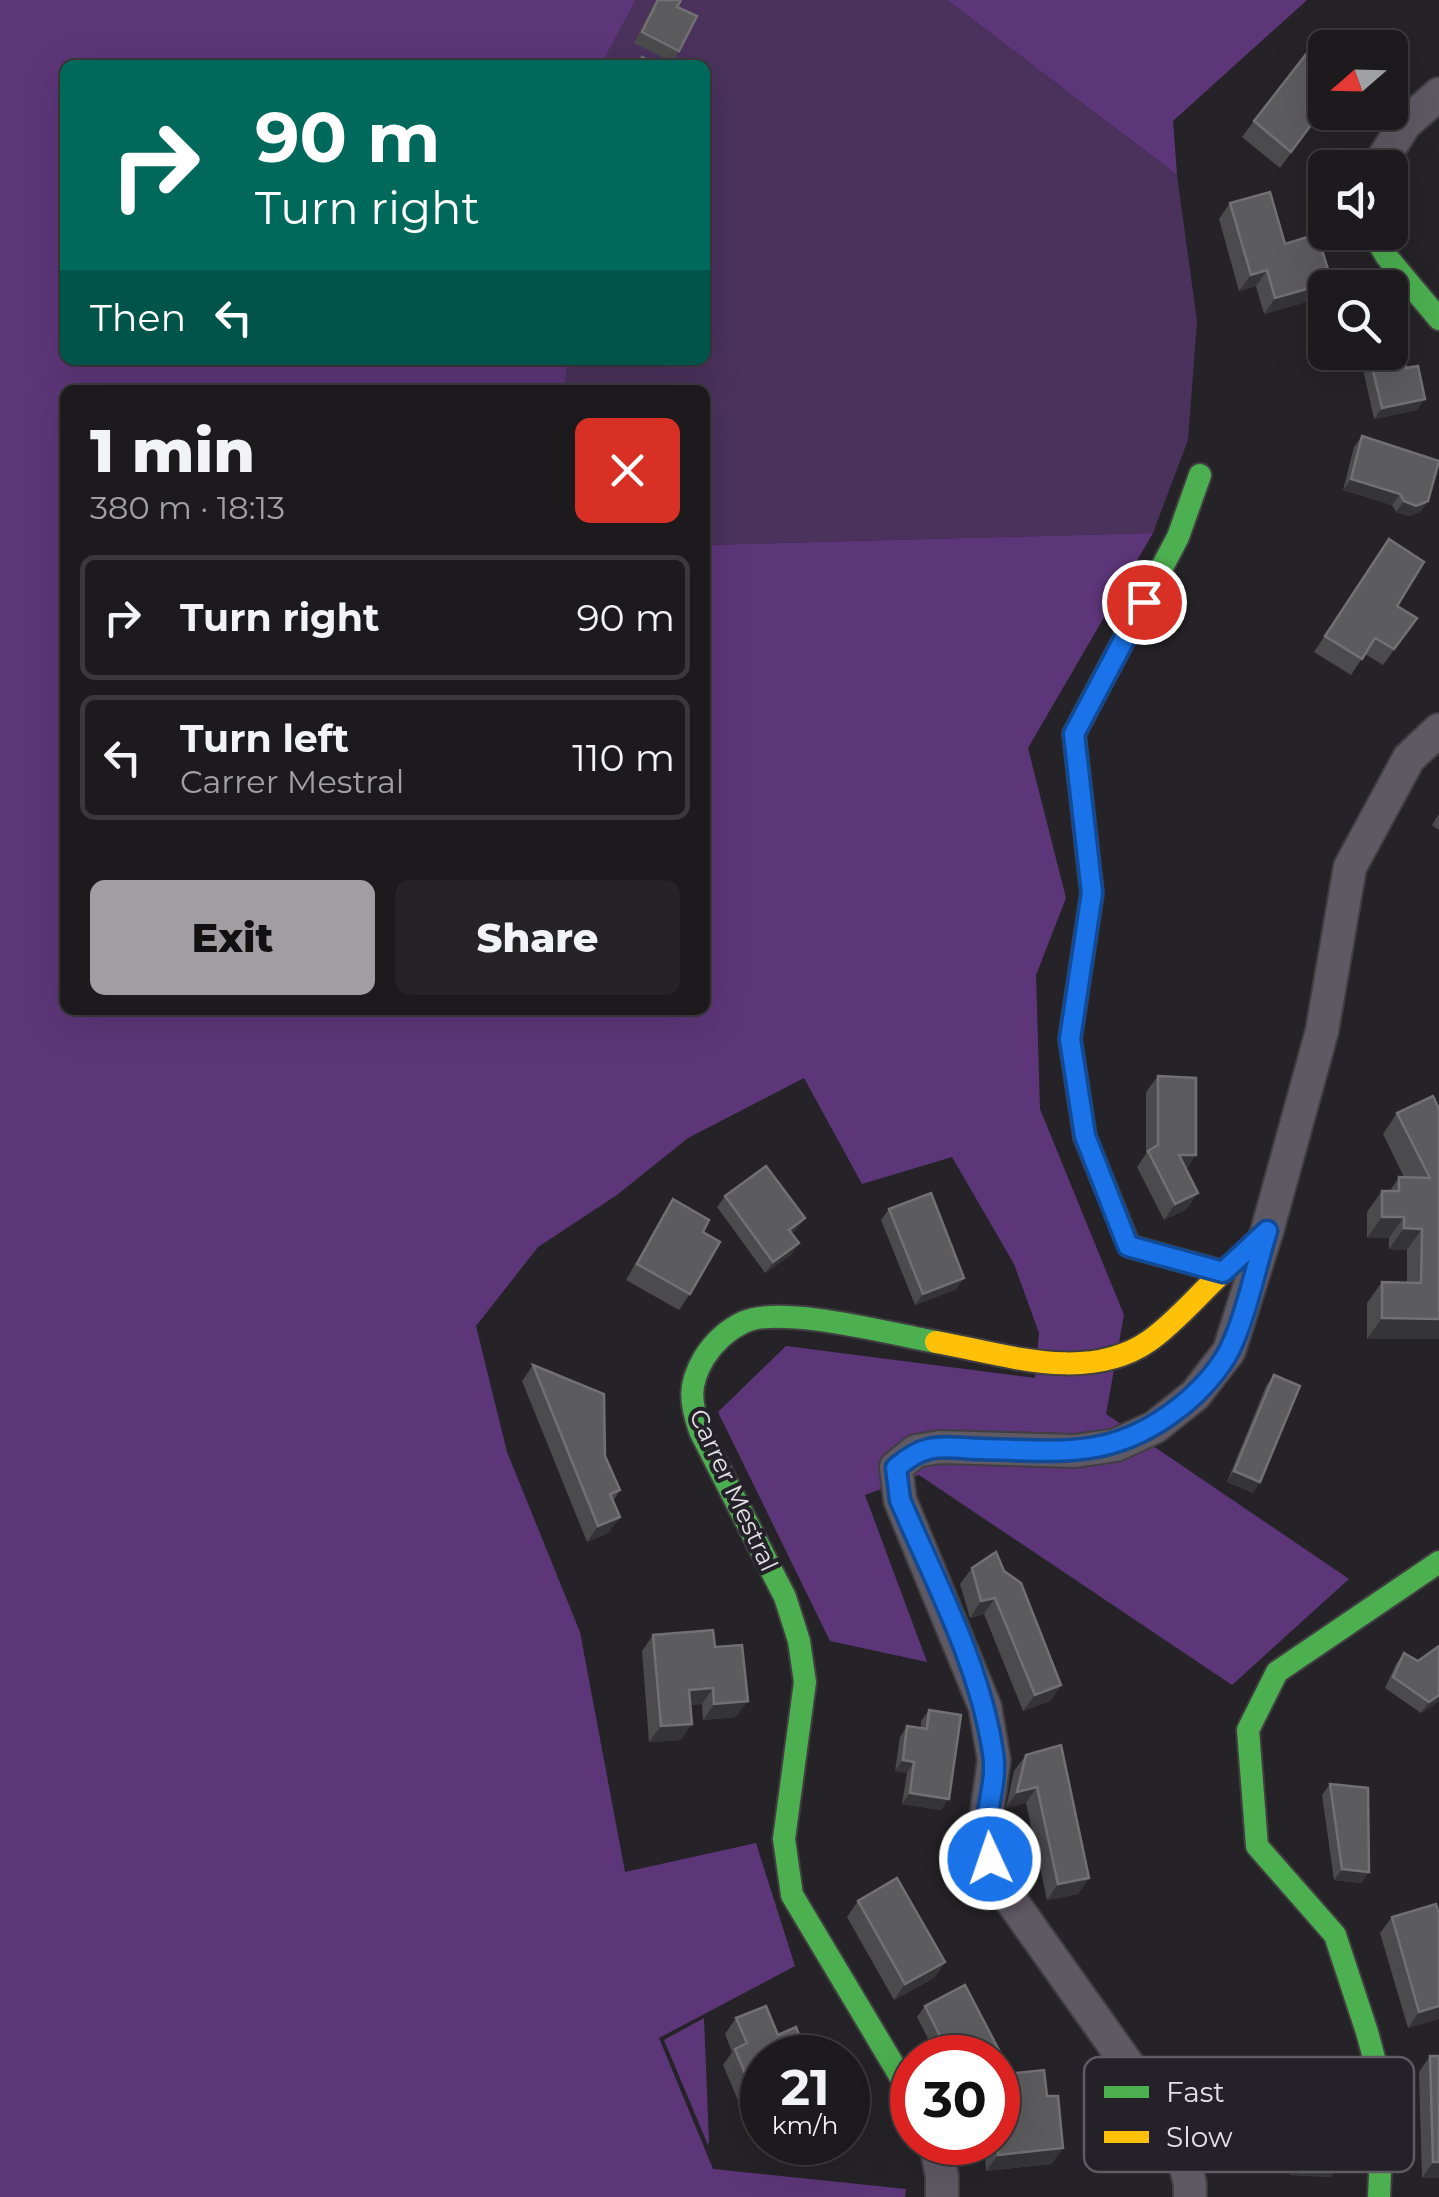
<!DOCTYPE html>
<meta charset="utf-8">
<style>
body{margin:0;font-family:Montserrat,sans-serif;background:#252326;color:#f1f3f6;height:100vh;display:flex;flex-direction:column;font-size:38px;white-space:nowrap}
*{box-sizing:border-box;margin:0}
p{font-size:32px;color:#a0a1a4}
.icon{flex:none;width:55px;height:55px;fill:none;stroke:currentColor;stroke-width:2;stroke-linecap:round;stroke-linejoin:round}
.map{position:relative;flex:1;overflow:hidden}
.panel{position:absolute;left:60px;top:385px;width:650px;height:630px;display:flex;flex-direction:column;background:#1c1a1d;border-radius:15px;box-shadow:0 10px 40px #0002,0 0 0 2px #3a383b}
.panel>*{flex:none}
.guide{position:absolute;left:60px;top:60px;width:650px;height:305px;border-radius:15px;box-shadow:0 10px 40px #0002,0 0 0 2px #3a383b;background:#00695c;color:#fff;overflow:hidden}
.needle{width:65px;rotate:250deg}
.tools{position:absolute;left:1308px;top:30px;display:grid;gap:20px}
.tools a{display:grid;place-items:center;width:100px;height:100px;border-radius:15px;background:#1c1a1d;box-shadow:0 10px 40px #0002,0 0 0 2px #3a383b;font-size:50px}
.speed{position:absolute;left:740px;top:2035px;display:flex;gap:20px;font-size:50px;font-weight:700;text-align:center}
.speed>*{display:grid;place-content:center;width:130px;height:130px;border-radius:50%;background:#1c1a1d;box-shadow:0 10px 40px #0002,0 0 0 2px #3a383b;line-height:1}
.speed small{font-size:25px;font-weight:400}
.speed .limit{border:15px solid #d22;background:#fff;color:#111}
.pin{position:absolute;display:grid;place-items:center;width:85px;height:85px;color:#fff;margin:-42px;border:5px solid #fff;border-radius:50%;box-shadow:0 2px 10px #0007}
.me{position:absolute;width:110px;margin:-55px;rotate:357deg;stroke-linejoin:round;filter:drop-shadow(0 0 8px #0008)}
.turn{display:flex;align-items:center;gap:35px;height:210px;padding:0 30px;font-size:45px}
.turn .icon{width:130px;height:130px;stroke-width:2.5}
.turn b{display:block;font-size:70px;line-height:85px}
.then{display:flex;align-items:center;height:95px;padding:0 30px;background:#0003;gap:20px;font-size:38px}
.round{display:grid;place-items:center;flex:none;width:105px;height:105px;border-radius:15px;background:#252326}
.head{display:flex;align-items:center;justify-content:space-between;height:170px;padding:0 30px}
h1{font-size:60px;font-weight:800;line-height:75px}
.action{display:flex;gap:20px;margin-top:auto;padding:20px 30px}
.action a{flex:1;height:115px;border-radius:15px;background:#a19ea3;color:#111;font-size:40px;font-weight:800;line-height:115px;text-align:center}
.action a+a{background:#252326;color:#f1f3f6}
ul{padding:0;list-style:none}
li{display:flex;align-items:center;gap:30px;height:125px;margin:0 20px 15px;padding:0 10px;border:5px solid #3a383b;border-radius:15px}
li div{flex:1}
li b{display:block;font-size:38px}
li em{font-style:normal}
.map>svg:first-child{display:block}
.green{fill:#4a325c}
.forest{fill:#5d3679}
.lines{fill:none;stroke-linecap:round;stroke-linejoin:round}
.street-casing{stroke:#403e41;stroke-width:36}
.fast-casing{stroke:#403e41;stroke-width:26}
.slow-casing{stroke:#403e41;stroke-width:26}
.street{stroke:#5f5964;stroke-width:32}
.fast{stroke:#4caf50;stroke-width:22}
.slow{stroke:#ffc107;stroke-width:22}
.wall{fill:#4b4a4d}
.shaded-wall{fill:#353437}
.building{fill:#5c5b5e;stroke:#717073;stroke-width:2.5}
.route-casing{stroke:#114b97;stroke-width:25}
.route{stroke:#1a73e8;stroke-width:18}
.labels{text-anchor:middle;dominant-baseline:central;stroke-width:8;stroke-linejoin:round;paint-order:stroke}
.street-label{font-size:25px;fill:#e4e1e6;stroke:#252129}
.key{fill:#252129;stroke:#5e5b62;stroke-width:2.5}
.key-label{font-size:28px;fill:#e4e1e6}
</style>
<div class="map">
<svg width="1439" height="2197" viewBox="0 0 1439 2197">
<rect width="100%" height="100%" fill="#252327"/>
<!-- green -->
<path class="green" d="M636,0h311l230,175 20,146 -9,119 -35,93 -448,12v-155h-141l4,-30h137v-295h-104z"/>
<!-- forest -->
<g class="forest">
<path d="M0,0h636l-35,65h-536v295h503l-4,30h-499v620h640v-465l448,-12 -125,215 38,150 -30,77 4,134 84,206 -18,99 243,165 -117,106 -313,-210 -54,20 62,167 -97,-21 -112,-229 68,-66 249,32 4,-45 -25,-69 -62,-107 -90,27 -58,-106 -116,60 -71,57 -79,52 -62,79 31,126 73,180 45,240 131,-29 39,123 -136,72 54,131 193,20 -1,8h-905z"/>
<path d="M947,0h360l-134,121 4,54z"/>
<path d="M704,2018l5,123 -1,4 -44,-105z"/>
</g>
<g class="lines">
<!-- street casing -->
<g class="street-casing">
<g id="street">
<path d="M1377,168l28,-44 34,-30"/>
<path d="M935,2142l7,34v21"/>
<path d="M1190,2197v-13l-10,-40 -27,-44 -157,-221 -13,-40 11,-79 -9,-53 -85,-207 -4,-33 20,-16 24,-4 135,4 41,-6 39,-18 40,-32 34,-44 38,-120 55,-200 28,-164 59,-109 30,-28"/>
</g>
</g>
<!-- fast casing -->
<g class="fast-casing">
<g id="fast">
<path d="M1372,232l15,25 52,62"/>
<path d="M1136,1248l-7,-2 -44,-109 -15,-98 22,-146 -18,-159 104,-197 22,-62"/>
<path d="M912,2096l-120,-201 -8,-56 21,-157 -6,-41 -14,-44 -85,-166c-10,-29 -12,-46 4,-73 10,-16 23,-28 40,-36 38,-17 148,12 192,20"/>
<path d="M1379,2197l3,-69 -4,-55 -11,-41 -32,-97 -78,-89 -9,-116 29,-58 162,-110"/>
</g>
</g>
<!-- slow casing -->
<g class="slow-casing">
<path id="slow" d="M936,1342c68,12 151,42 213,-1 26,-18 50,-47 74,-69l-87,-24"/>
</g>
<!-- street -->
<use href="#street" class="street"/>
<!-- fast -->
<use href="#fast" class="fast"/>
<!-- slow -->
<use href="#slow" class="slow"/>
</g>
<!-- wall -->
<g class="wall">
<path d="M656,0h25l-4,7 2,44 -7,11 -38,-19z"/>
<path d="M1325,106l-45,62 -38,-31 12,-16z"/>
<path d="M1230,203l55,41 43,44 -8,10 -56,16 -8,-28 -17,5 -20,-72z"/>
<path d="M1371,352h19l16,16 11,42 -43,9 -11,-50 9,-12z"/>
<path d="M1362,436l66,65 -8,11 -11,4 -13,-4 -4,-7 -49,-15 11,-43z"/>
<path d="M1389,539l8,67 20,12 -34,47 -18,-11 -14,21 -37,-23z"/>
<path d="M1439,814v16l-7,-5z"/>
<path d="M1158,1076l28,94 1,39 -23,11 -27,-53 9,-13v-62z"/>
<path d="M1439,1109v230h-72v-36l15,-21 25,1v-33l-18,-1v-11h-22v-26l15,-21h8l9,-14h5l-21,-43 14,-21z"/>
<path d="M725,1196l72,33 -5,4v21l-27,19 -48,-66z"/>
<path d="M673,1199l30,33 -13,62 -11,16 -53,-30 36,-64z"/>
<path d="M889,1209l68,80 -42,16 -34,-85z"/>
<path d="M533,1365l72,91 15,34 -7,11 7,16 -12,16 -21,9 -65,-161z"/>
<path d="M1274,1375l-21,118 -26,-11 39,-96z"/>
<path d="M972,1568l32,3 57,114 -11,16 -27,10 -39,-97 -14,4 -10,-34z"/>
<path d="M653,1635l62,12 21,70 -33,3 -1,-16 -11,1 -10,35 -32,2 -7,-91z"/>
<path d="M1404,1653l35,48 -18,12 -36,-25 11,-24z"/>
<path d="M929,1710l12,100 -39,-6 5,-31 -12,-2 5,-34 7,-11 14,2v-7z"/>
<path d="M1026,1755l63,123 -11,16 -31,6 -21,-97 -20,5 8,-37z"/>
<path d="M1330,1784l39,88 -8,11 -27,-3 -12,-85z"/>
<path d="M858,1901l87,61 -11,16 -40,22 -47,-83z"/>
<path d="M1439,1914v105l-31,9 -28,-95 12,-16z"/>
<path d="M925,2006l73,52h-60l-21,-41z"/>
<path d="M736,2018l26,40v84h2l-7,3 -34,-80 9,-13 -7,-18z"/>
<path d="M1430,2056l9,122h-17l-3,-106z"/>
<path d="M1301,2068l30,109 -41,-2 3,-96z"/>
<path d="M1006,2074l41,22 16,52 -12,16 -65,7 -2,-29h14v-58z"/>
</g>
<!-- shaded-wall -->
<g class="shaded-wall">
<path d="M1267,270l-11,16 -17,5 12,-16z"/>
<path d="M1332,282l-4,6h-3v4l-5,6 -56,16 11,-16z"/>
<path d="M1425,399l-8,11 -43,9 8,-11z"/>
<path d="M1351,479l49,15 -8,11 -49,-15z"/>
<path d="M1404,501h24l-8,11 -11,4 -13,-4z"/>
<path d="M1179,1155h17l-11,17z"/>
<path d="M1198,1193l-11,16 -23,11 11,-16z"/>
<path d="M1382,1217h22l-15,21h-22z"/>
<path d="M805,1218l-8,11 -16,12 8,-11z"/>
<path d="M1404,1228l18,1 -15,21 -18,-1z"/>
<path d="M799,1243l-7,11 -27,19 8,-11z"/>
<path d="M964,1278l-7,11 -42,16 8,-11z"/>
<path d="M1382,1318l57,1v20h-72z"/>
<path d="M1234,1471l26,11 -7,11 -26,-11z"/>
<path d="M620,1517l-12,16 -21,9 11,-16z"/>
<path d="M995,1598l-11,16 -14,4 11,-17z"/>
<path d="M1061,1685l-11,16 -27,10 12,-16z"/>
<path d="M713,1688l-11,16 -24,2 11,-16z"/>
<path d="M1439,1695v6l-18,12 8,-11z"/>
<path d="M748,1701l-12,16 -33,3 11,-16z"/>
<path d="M692,1724l-11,16 -32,2 12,-16z"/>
<path d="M903,1760l11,2 -7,11 -12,-2z"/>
<path d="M1037,1787l-11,16 -20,5 11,-16z"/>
<path d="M910,1793l39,6 -8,11 -39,-6z"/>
<path d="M1342,1869l27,3 -8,11 -27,-3z"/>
<path d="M1089,1878l-11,16 -31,6 11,-16z"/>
<path d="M945,1962l-11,16 -40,22 11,-16z"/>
<path d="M1439,2006v13l-31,9 11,-16z"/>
<path d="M1063,2148l-12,16 -65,7 12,-16z"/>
<path d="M1433,2162h6v16h-17z"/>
<path d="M1298,2164l41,2 -8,11 -41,-2z"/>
</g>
<!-- building -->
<g class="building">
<path d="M658,0h23l-4,7 20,9 -18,35 -37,-19z"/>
<path d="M1318,39l9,9h-2v58l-34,46 -37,-31z"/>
<path d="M642,57l11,6 -1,2h-13z"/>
<path d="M1270,192l15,52 32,-10 15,48 -57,16 -8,-28 -16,5 -21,-72z"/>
<path d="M1392,305l14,63 12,-2 7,33 -43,9 -12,-50 12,-3 -1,-3h9v-46z"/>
<path d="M1362,436l77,25 -11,40 -12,5 -12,-5 -4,-7 -49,-15z"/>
<path d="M1389,539l35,23 -27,44 20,12 -23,31 -19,-11 -13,21 -37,-23z"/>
<path d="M1158,1076l38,2v77h-17l19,38 -23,11 -27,-53 10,-6z"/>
<path d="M1433,1096l6,13v210l-57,-1v-36l39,1 1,-54 -18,-1v-11h-22v-26h17v-14l31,1 -33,-65z"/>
<path d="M766,1166l39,52 -16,12 10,13 -26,19 -48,-66z"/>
<path d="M931,1193l33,85 -41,16 -34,-85z"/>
<path d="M673,1199l36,21 -6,12 17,10 -30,52 -53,-30z"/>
<path d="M533,1365l71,29 1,62 15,34 -10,4 10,23 -22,9z"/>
<path d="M1274,1375l26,11 -40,96 -26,-11z"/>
<path d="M996,1552l8,19 17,12 40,102 -26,10 -40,-97 -14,3 -9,-33z"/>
<path d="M713,1630l2,17 27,-2 6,56 -34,3 -1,-16 -24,2 3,34 -31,2 -8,-91z"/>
<path d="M1439,1646v49l-10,7 -36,-25 11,-24 14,8z"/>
<path d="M929,1710l32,5 -12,84 -39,-6 4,-31 -11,-2 4,-34 20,3z"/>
<path d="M1061,1745l28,133 -31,6 -21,-97 -20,5 9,-37z"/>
<path d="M1330,1784l38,4 1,84 -27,-3z"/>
<path d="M897,1878l48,84 -40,22 -47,-83z"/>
<path d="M1436,1904l3,10v92l-20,6 -27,-95z"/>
<path d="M965,1985l37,71 -4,2h-47l-26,-52z"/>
<path d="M766,2006l12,29 18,-8 12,31h-46v57l-27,-66 12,-6 -11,-25z"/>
<path d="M1430,2056h9v106h-6z"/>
<path d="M1044,2070l3,26h11l5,52 -65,7v-71l8,-1v-9z"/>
</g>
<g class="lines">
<!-- route casing -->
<g class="route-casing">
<path id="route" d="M990,1859c-12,-39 9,-70 3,-106 -13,-88 -58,-172 -93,-253l-4,-32c32,-28 47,-20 86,-19 80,2 131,11 198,-42 18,-14 39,-36 50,-58 17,-36 25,-80 37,-118l-44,41 -95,-26 -43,-110 -15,-97 22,-146 -18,-159 70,-132"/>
</g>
<!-- route -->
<use href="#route" class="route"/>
</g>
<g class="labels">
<!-- street labels -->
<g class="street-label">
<text transform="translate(734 1490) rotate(65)">Carrer Mestral</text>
</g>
</g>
<!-- legend -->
<rect x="1084" y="2057" width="330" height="115" rx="15" class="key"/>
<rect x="1104" y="2086" width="45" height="12" fill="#4caf50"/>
<rect x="1104" y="2131" width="45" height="12" fill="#ffc107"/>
<g class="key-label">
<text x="1166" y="2102">Fast</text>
<text x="1166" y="2147">Slow</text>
</g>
</svg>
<div class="tools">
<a><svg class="needle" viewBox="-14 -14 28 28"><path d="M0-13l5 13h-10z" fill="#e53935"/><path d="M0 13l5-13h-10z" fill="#a0a1a4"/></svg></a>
<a><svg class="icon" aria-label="sound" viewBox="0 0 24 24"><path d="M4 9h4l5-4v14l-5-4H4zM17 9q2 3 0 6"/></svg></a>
<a><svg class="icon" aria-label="search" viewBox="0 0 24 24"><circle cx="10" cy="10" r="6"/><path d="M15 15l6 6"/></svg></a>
</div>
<div class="speed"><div>21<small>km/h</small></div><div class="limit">30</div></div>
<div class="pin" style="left:1144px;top:602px;background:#d93025"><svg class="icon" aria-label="arrive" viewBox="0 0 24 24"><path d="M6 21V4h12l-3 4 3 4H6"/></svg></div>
<svg class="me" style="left:990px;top:1859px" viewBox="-20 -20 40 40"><circle r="17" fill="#1a73e8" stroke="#fff" stroke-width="3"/><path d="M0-11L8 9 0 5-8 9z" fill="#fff"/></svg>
<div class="guide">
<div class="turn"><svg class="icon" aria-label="right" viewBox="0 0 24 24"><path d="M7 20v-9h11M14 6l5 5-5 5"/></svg><div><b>90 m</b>Turn right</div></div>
<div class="then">Then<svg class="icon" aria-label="left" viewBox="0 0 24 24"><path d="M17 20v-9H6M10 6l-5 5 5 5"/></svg></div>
</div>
<section class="panel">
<div class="head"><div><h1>1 min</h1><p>380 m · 18:13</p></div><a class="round" style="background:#d93025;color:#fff"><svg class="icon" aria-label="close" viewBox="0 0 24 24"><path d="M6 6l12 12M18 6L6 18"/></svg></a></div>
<ul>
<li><svg class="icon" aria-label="right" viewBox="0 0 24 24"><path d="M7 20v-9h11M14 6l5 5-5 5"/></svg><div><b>Turn right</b></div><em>90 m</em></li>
<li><svg class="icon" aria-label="left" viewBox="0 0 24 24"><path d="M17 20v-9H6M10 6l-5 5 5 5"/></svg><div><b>Turn left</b><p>Carrer Mestral</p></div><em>110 m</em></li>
</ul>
<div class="action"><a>Exit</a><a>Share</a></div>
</section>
</div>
